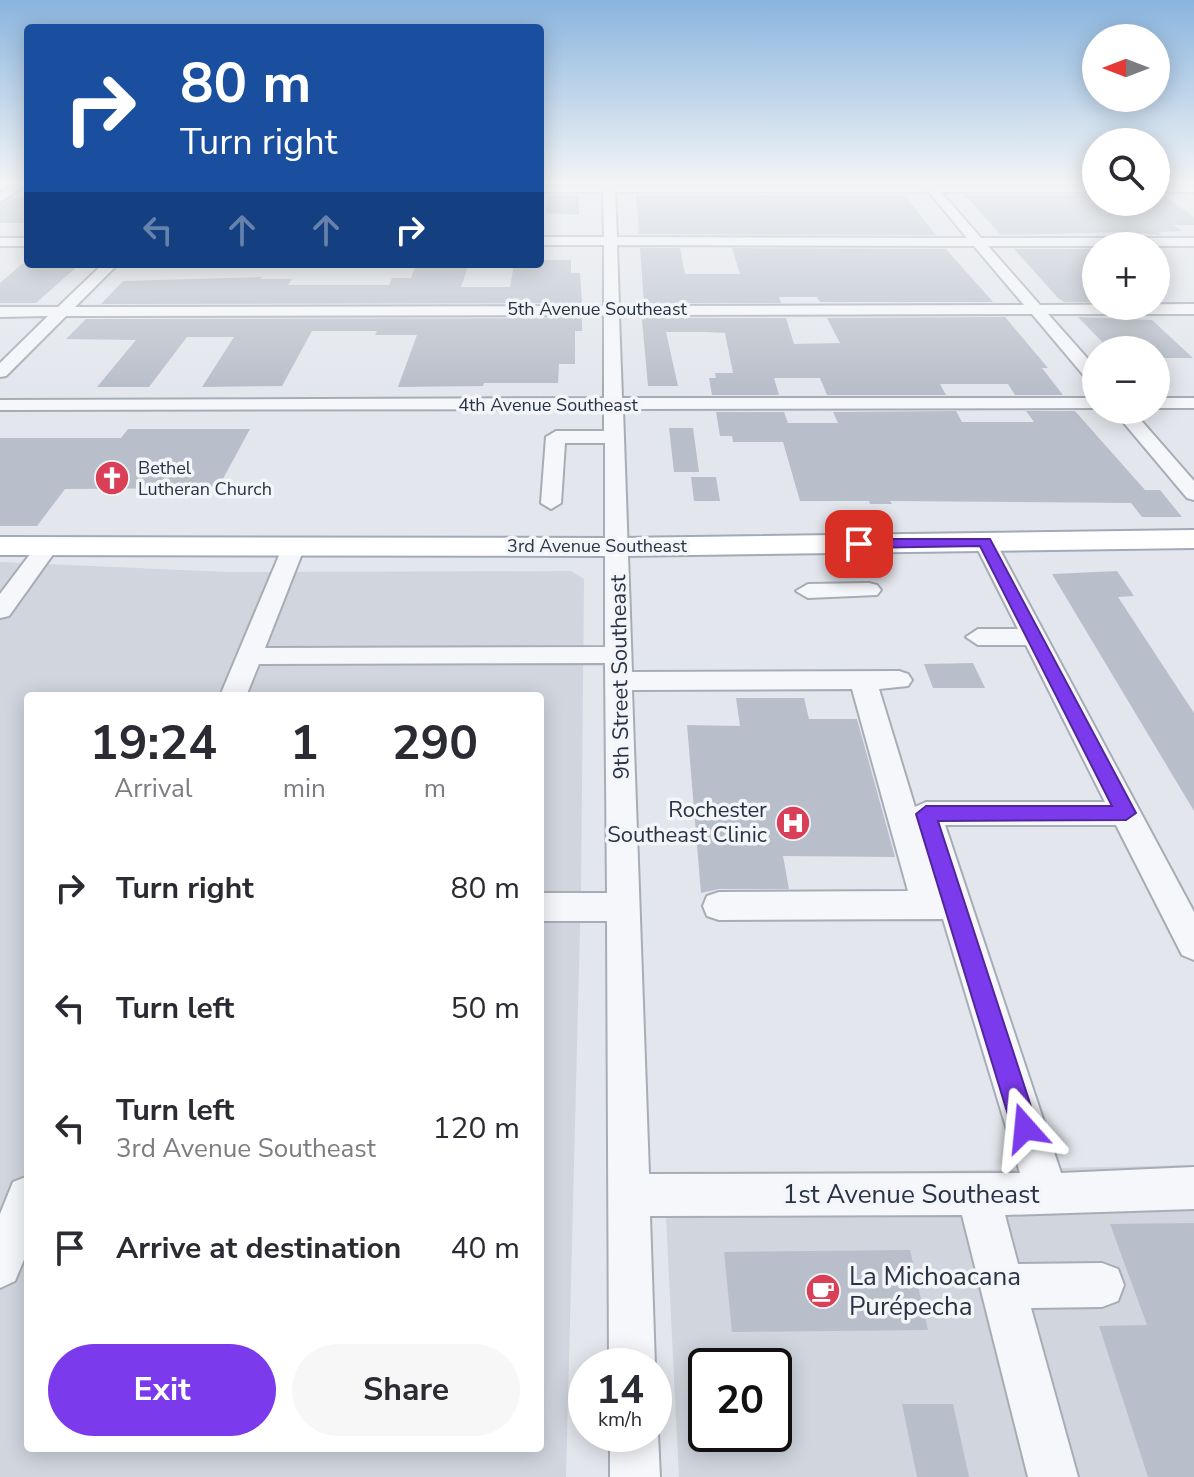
<!DOCTYPE html>
<meta charset="utf-8">
<style>
body{margin:0;font-family:"Nunito Sans",sans-serif;background:#f7f7f7;color:#2b2b33;height:100vh;display:flex;flex-direction:column;font-size:30px;white-space:nowrap}
*{box-sizing:border-box;margin:0}
p{font-size:26px;color:#7c7c81}
.icon{flex:none;width:44px;height:44px;fill:none;stroke:currentColor;stroke-width:2;stroke-linecap:round;stroke-linejoin:round}
.map{position:relative;flex:1;overflow:hidden}
.panel{position:absolute;left:24px;top:692px;width:520px;height:760px;display:flex;flex-direction:column;background:#fff;border-radius:8px;box-shadow:0 4px 20px #0003}
.panel>*{flex:none}
.banner{position:absolute;left:24px;top:24px;width:520px;height:244px;border-radius:8px;box-shadow:0 4px 20px #0003;background:#1a4fa0;color:#fff;overflow:hidden}
.needle{width:52px;rotate:270deg}
.tools{position:absolute;left:1082px;top:24px;display:grid;gap:16px}
.tools a{display:grid;place-items:center;width:88px;height:88px;border-radius:50%;background:#fff;box-shadow:0 4px 20px #0003;font-size:40px}
.speed{position:absolute;left:568px;top:1348px;display:flex;gap:16px;font-size:40px;font-weight:700;text-align:center}
.speed>*{display:grid;place-content:center;width:104px;height:104px;border-radius:50%;background:#fff;box-shadow:0 4px 20px #0003;line-height:1}
.speed small{font-size:20px;font-weight:400}
.speed .limit{border:4px solid #111;border-radius:12px;background:#fff;color:#111}
.pin{position:absolute;display:grid;place-items:center;width:68px;height:68px;color:#fff;margin:-34px;border-radius:16px;box-shadow:0 4px 12px #0006}
.me{position:absolute;width:88px;margin:-44px;rotate:342deg;stroke-linejoin:round;filter:drop-shadow(0 0 6px #0008)}
.turn{display:flex;align-items:center;gap:28px;height:168px;padding:0 24px;font-size:36px}
.turn .icon{width:104px;height:104px;stroke-width:2.5}
.turn b{display:block;font-size:56px;line-height:68px}
.lanes{display:flex;align-items:center;height:76px;padding:0 24px;background:#0003;justify-content:center;gap:40px;direction:ltr}
.lanes .off{opacity:.35}
.eta{display:flex;justify-content:space-evenly;align-items:center;height:136px;text-align:center}
.eta b{font-size:48px;font-weight:700;line-height:56px}
.cta{display:flex;gap:16px;margin-top:auto;padding:16px 24px}
.cta a{flex:1;height:92px;border-radius:48px;background:#7c3aed;color:#fff;font-size:32px;font-weight:700;line-height:92px;text-align:center}
.cta a+a{background:#f7f7f7;color:#2b2b33}
ul{padding:0;list-style:none}
li{display:flex;align-items:center;gap:24px;height:120px;padding:0 24px}
li div{flex:1}
li b{display:block;font-size:30px}
li em{font-style:normal}
.map>svg:first-child{display:block}
.built{fill:#d0d5de;fill-rule:evenodd}
.building{fill:#b9bfca}
.lines{fill:none;stroke-linecap:round;stroke-linejoin:round}
.minor-casing{stroke:#a7adb7;stroke-width:4}
.major-casing{stroke:#a1aab9;stroke-width:4}
.minor{fill:#f6f7fa;fill-rule:evenodd}
.major{fill:#fff;fill-rule:evenodd}
.route{fill:#7c3aed;stroke:#51269a;stroke-width:2}
.labels{text-anchor:middle;dominant-baseline:central;stroke-width:7;stroke-linejoin:round;paint-order:stroke}
.far-street-label{font-size:18px;fill:#293346;stroke:#f3f5f9}
.far-poi-label{font-size:18px;fill:#293346;stroke:#f3f5f9;text-anchor:start}
.street-label{font-size:22px;fill:#293346;stroke:#f3f5f9}
.poi-label{font-size:22px;fill:#293346;stroke:#f3f5f9;text-anchor:end}
.near-street-label{font-size:26px;fill:#293346;stroke:#f3f5f9}
.near-poi-label{font-size:26px;fill:#293346;stroke:#f3f5f9;text-anchor:start}
</style>
<div class="map">
<svg width="1194" height="1477" viewBox="0 0 1194 1477">
<rect width="100%" height="100%" fill="#e3e6ec"/>
<!-- built -->
<g class="built">
<path d="M0,562l228,10 343,-1 13,8 -3,310 -15,588h-566zM28,696h512v752h-512z"/>
<path d="M1194,1165v312h-515l-15,-300zM706,1366h68v68h-68z"/>
</g>
<!-- building -->
<g class="building">
<path d="M635,180h258l2,3h-260z"/>
<path d="M950,180h141l4,3h-142z"/>
<path d="M548,195h31v20l-33,-2z"/>
<path d="M636,195h268l32,40 -297,-1z"/>
<path d="M965,195h131v7h60v-6h9l29,21v8h-21l9,6 -24,1 4,3 -36,-3 -125,3z"/>
<path d="M13,197h15v26h-28v-18z"/>
<path d="M640,248h40l5,26h55l-8,-26 214,1 47,53h-173l-3,-5h-38l2,6h-137z"/>
<path d="M1014,249h82v53h-32l-6,-4z"/>
<path d="M544,260h27v13h9l2,30 -481,1 22,-23 139,-4 -2,2h32l-4,6h101l3,-7h19l5,-14h53l-8,23h49l4,-23h29z"/>
<path d="M22,264h58l-44,39h-36v-20z"/>
<path d="M1005,317l43,51h-6l21,27h-48l-7,-11h-68l6,11h-119l-7,-17h-46l5,17h-67l-3,-17h7l-1,-5h18l-8,-40 -19,-1h-40l12,54h-30l-6,-66 3,-2h141l8,26 46,-1 -13,-25z"/>
<path d="M1078,317l74,3 41,38h-37v-8h-46z"/>
<path d="M582,318v13h-7v33h-16l-1,19h-74l-1,3 -85,1 19,-52h-42l2,-4h-65l-30,55 -80,1 32,-50h-47l-38,50h-52l39,-47 -70,-1 20,-20z"/>
<path d="M956,411l6,11h72l-8,-11h49l70,79h15l22,27h-40l-11,-14 -241,-2 2,3h-22l-1,-3h-69l-17,-59h-50l-1,-6h-12l-4,-24h68l4,11h50l-5,-11z"/>
<path d="M669,428h24l6,44h-25z"/>
<path d="M128,429h122l-32,59 -153,1 -28,37h-37v-88h121z"/>
<path d="M691,477h25l4,24h-26z"/>
<path d="M1117,571l17,25 -16,1 76,116v98l-142,-237z"/>
<path d="M973,663l12,25h-52l-9,-24z"/>
<path d="M736,698h68l5,21h48l38,138 -112,-1 6,33h-70l-18,4 -14,-168 53,1z"/>
<path d="M1194,1223v254h-46l-49,-151 48,-1 -37,-101z"/>
<path d="M910,1250l18,80 -196,2 -8,-80z"/>
<path d="M902,1404h51l16,73h-52z"/>
</g>
<g class="lines">
<!-- minor casing -->
<g class="minor-casing">
<g id="minor">
<path d="M19,180h9v4l-28,18v-9z"/>
<path d="M603,180h12v6h308l-5,-6h12l5,6h161v6h-155l40,46h213v8h-206l52,59 154,-1v10h-146l48,54v16l-6,-1 -58,-69 -413,1 3,83h474v10l-473,1 9,263 267,-1 9,3 4,6 -4,6 -29,3 36,118 11,-5h179l-79,-157h-48l-12,-8 12,-8h40l-44,-87 11,-7 8,2 201,375v48l-12,-5 -66,-130h-171l116,348 133,-6v42l-189,6 13,49 84,-1 16,6 6,16 -6,16 -16,6 -71,1 47,169h-50l-66,-262 -312,1 5,150 -1,3v-3h-45l-2,-445h-67v-28h67l-2,-230 -346,1 -13,32h-26l63,-150 11,-7 11,7 -40,102 340,-1v-204h-40l-4,60 -10,6 -10,-6 5,-66 10,-6h48v-22l-604,1v-10l604,-2v-83l-538,1 -60,60 -6,1v-14l48,-47 -48,1v-10h58l45,-43h15l-43,43 529,-1v-61h-64v-8h64l-1,-45h-63v-6h63zM615,192h314l38,46 -350,-1zM617,245l357,1 50,59 -405,1zM852,689l56,202 -189,1 -12,4 -4,10 4,10 12,4 224,-1 77,254 -371,1 -17,-484z"/>
<rect x="1156" y="186" width="38" height="6"/>
<rect x="0" y="238" width="28" height="8"/>
<rect x="1156" y="398" width="38" height="10"/>
<path d="M1113,410h19l62,71v19l-7,-2z"/>
<path d="M48,539l11,7 -50,70 -9,2v-24l40,-53z"/>
<path d="M869,583l8,2 4,5 -4,5 -69,3 -12,-7 12,-7z"/>
<path d="M28,1176v74l-13,31 -15,7v-74l13,-32z"/>
<path d="M654,1423l4,11 2,43h-50v-43h44z"/>
</g>
</g>
<!-- major casing -->
<g class="major-casing">
<path id="major" d="M1194,530v18l-575,8 -619,-1v-18l619,1z"/>
</g>
<!-- minor -->
<use href="#minor" class="minor"/>
<!-- major -->
<use href="#major" class="major"/>
</g>
<!-- sky -->
<linearGradient id="sky" x2="0" y2="1"><stop stop-color="#89b4de"/><stop offset="0.47" stop-color="#f2f4f6"/><stop offset="1" stop-color="#f2f4f6" stop-opacity="0"/></linearGradient>
<rect width="1194" height="387" fill="url(#sky)"/>
<!-- route -->
<path class="route" d="M990,539l146,274 -10,7 -188,1 100,307 -4,9 -9,4 -9,-4 -4,-9 -96,-314 10,-8h186l-132,-260 -121,2 -7,-4 7,-5z"/>
<!-- icons -->
<defs>
<g id="church-disc" transform="scale(1.8)"><circle r="9.5" fill="#d93f56" stroke="#f3f5f9"/><path d="M-1.2-6h2.4v3.5h3.3v2.4h-3.3V6h-2.4V-.1h-3.3v-2.4h3.3Z" fill="#fff"/></g>
<g id="hospital-disc" transform="scale(1.8)"><circle r="9.5" fill="#d93f56" stroke="#f3f5f9"/><path d="M-5-5h3v3.5h4V-5h3V5h-3V1.5h-4V5h-3Z" fill="#fff"/></g>
<g id="cafe-disc" transform="scale(1.8)"><circle r="9.5" fill="#d93f56" stroke="#f3f5f9"/><path d="M-5.5-4.5H6V0H3Q3 3.5 0 3.5H-2.5Q-5.5 3.5-5.5 0ZM3-3.2v2h1.7v-2ZM-6 4.5H4V6H-6Z" fill="#fff"/></g>
</defs>
<g fill-rule="evenodd">
<use href="#church-disc" x="112" y="478"/>
<use href="#hospital-disc" x="793" y="823"/>
<use href="#cafe-disc" x="823" y="1291"/>
</g>
<g class="labels">
<!-- far-street labels -->
<g class="far-street-label">
<text x="597" y="309">5th Avenue Southeast</text>
<text x="548" y="405">4th Avenue Southeast</text>
<text x="597" y="546">3rd Avenue Southeast</text>
</g>
<!-- far-poi labels -->
<g class="far-poi-label">
<text x="138" y="468">Bethel<tspan x="138" dy="21">Lutheran Church</tspan></text>
</g>
<!-- street labels -->
<g class="street-label">
<text transform="translate(620 677) rotate(-91)">9th Street Southeast</text>
</g>
<!-- poi labels -->
<g class="poi-label">
<text x="767" y="810">Rochester<tspan x="767" dy="25">Southeast Clinic</tspan></text>
</g>
<!-- near-street labels -->
<g class="near-street-label">
<text x="911" y="1194">1st Avenue Southeast</text>
</g>
<!-- near-poi labels -->
<g class="near-poi-label">
<text x="849" y="1276">La Michoacana<tspan x="849" dy="30">Purépecha</tspan></text>
</g>
</g>
</svg>
<div class="tools">
<a><svg class="needle" viewBox="-14 -14 28 28"><path d="M0-13l5 13h-10z" fill="#e53935"/><path d="M0 13l5-13h-10z" fill="#7c7c81"/></svg></a>
<a><svg class="icon" aria-label="search" viewBox="0 0 24 24"><circle cx="10" cy="10" r="6"/><path d="M15 15l6 6"/></svg></a>
<a>+</a>
<a>−</a>
</div>
<div class="speed"><div>14<small>km/h</small></div><div class="limit">20</div></div>
<div class="pin" style="left:859px;top:544px;background:#d93025"><svg class="icon" aria-label="arrive" viewBox="0 0 24 24"><path d="M6 21V4h12l-3 4 3 4H6"/></svg></div>
<svg class="me" style="left:1025px;top:1128px" viewBox="-20 -20 40 40"><path d="M0-17L14 15 0 8-14 15z" fill="#7c3aed" stroke="#fff" stroke-width="4"/></svg>
<div class="banner">
<div class="turn"><svg class="icon" aria-label="right" viewBox="0 0 24 24"><path d="M7 20v-9h11M14 6l5 5-5 5"/></svg><div><b>80 m</b>Turn right</div></div>
<div class="lanes"><svg class="icon off" aria-label="left" viewBox="0 0 24 24"><path d="M17 20v-9H6M10 6l-5 5 5 5"/></svg><svg class="icon off" aria-label="ahead" viewBox="0 0 24 24"><path d="M12 20V5M6 11l6-6 6 6"/></svg><svg class="icon off" aria-label="ahead" viewBox="0 0 24 24"><path d="M12 20V5M6 11l6-6 6 6"/></svg><svg class="icon" aria-label="right" viewBox="0 0 24 24"><path d="M7 20v-9h11M14 6l5 5-5 5"/></svg></div>
</div>
<section class="panel">
<div class="eta">
<div><b>19:24</b><p>Arrival</p></div>
<div><b>1</b><p>min</p></div>
<div><b>290</b><p>m</p></div>
</div>
<ul>
<li><svg class="icon" aria-label="right" viewBox="0 0 24 24"><path d="M7 20v-9h11M14 6l5 5-5 5"/></svg><div><b>Turn right</b></div><em>80 m</em></li>
<li><svg class="icon" aria-label="left" viewBox="0 0 24 24"><path d="M17 20v-9H6M10 6l-5 5 5 5"/></svg><div><b>Turn left</b></div><em>50 m</em></li>
<li><svg class="icon" aria-label="left" viewBox="0 0 24 24"><path d="M17 20v-9H6M10 6l-5 5 5 5"/></svg><div><b>Turn left</b><p>3rd Avenue Southeast</p></div><em>120 m</em></li>
<li><svg class="icon" aria-label="arrive" viewBox="0 0 24 24"><path d="M6 21V4h12l-3 4 3 4H6"/></svg><div><b>Arrive at destination</b></div><em>40 m</em></li>
</ul>
<div class="cta"><a>Exit</a><a>Share</a></div>
</section>
</div>
